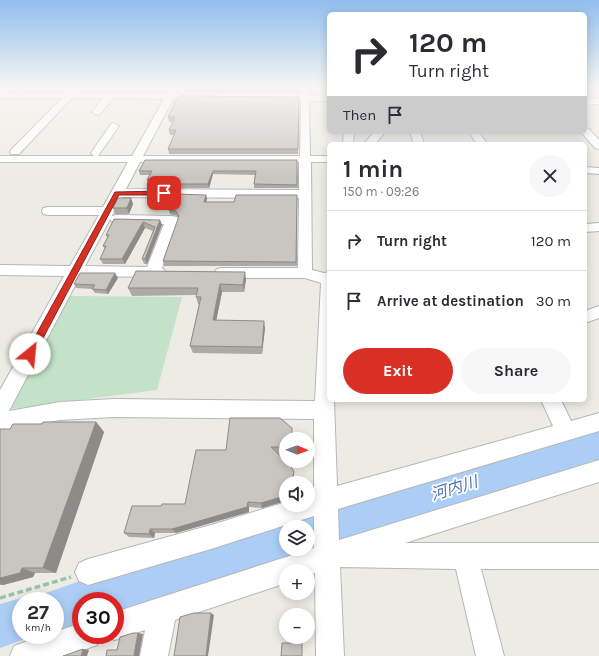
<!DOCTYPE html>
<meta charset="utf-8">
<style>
body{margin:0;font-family:Karla,"Noto Sans JP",sans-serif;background:#f7f7f7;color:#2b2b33;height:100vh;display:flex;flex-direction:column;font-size:15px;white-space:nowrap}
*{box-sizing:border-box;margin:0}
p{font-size:13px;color:#7c7c81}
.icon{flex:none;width:22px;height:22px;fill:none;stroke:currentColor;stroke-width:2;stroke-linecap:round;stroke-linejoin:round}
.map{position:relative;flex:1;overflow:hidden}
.details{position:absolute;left:327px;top:142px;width:260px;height:260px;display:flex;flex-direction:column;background:#fff;border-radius:6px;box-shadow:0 2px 10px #0003}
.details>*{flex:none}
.guide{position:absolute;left:327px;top:12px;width:260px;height:122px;border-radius:6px;box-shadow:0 2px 10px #0003;background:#fff;color:#2b2b33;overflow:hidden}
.needle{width:26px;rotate:91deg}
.fabs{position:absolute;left:279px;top:432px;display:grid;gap:8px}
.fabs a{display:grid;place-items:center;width:36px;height:36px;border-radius:50%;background:#fff;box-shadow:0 2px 10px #0003;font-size:20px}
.speed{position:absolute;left:12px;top:592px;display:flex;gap:8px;font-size:20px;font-weight:700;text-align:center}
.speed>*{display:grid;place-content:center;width:52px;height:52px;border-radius:50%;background:#fff;box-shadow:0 2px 10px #0003;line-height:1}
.speed small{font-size:10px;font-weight:400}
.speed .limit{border:6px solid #d22;background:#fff;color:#111}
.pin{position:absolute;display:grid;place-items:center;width:34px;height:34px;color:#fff;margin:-17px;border-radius:8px;box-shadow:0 2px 6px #0006}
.me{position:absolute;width:44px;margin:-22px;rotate:28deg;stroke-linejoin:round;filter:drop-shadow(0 0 3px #0008)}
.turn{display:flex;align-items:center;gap:14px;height:84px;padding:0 16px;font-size:18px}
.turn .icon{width:52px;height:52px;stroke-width:2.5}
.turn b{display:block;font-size:28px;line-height:34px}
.then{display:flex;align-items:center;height:38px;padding:0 16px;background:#0003;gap:8px;font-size:15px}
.round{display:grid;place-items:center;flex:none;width:42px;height:42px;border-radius:21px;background:#f7f7f7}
.head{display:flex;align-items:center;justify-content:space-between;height:68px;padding:0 16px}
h1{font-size:24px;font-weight:700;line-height:30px}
.button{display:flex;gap:8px;margin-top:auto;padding:8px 16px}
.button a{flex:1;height:46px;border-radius:24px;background:#d93025;color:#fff;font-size:16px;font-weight:700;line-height:46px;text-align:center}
.button a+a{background:#f7f7f7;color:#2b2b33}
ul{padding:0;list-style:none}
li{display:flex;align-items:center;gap:12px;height:60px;padding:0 16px;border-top:1px solid #e1e1e2}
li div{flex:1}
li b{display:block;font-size:15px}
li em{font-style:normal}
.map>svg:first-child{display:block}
.green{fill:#c3e2c7}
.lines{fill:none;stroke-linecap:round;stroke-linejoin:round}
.river{fill:#accef6;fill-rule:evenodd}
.minor-casing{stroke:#b5b6ba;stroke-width:2}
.path{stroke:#9cc0aa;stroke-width:3.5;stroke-dasharray:6 3;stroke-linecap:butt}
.minor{fill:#fff;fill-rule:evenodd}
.wall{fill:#adaaa6}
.shaded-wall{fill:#8d8b87}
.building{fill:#c9c6c1;stroke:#8d8b87}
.route{fill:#d93025;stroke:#8d1f18}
.labels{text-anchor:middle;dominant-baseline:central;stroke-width:3.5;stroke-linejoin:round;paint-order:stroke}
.near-water-label{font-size:16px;font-style:italic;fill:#4e73af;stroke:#fff}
</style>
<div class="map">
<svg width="599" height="656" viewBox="0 0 599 656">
<rect width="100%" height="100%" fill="#edece4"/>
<!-- green -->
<path class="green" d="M69,296l113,1 -25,93 -146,19z"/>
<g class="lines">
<!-- river -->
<g class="river">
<path d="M599,428v32l-291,92 -7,-3 -1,4 -14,5 -171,54v-11h-34v22l-26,8v-30h-18l3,-6 43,-15 203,-60 7,3 1,-4 14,-5zM286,527h22v22h-22z"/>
<path d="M21,598l6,3h-6v34h15l-36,13v-44z"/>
</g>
<!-- minor casing -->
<g class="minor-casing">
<g id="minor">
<path d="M171,87h8l-3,6 5,1 1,2 -1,2 -8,1 -30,57h157l1,-56 -86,-1 -4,-3 4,-3 86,1v-7h8v8h20v6h-20l1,55h19v6h-18l1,108 12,3 5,-1v128h5l3,86 216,-60 -12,-26h20l10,21 28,-8v18l-261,78 1,31 260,-80v22l-194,61h194v26h-118l23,87h-28l-20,-87 -116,-2 4,89h-28l-1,-83 -7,2v-4h-22v12l-111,37 -7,36h-28l5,-26 -30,10 -10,-4 10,-1v-23l199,-64v-32l-103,33 -123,36 -9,-4 -4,-9 4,-9 9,-4 123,-34 75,-23v3h22v-10l6,-2v-74l-200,-2 -54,3 -60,11v-41l64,-114 -64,-1v-10l70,1 29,-51h-51l-5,-1 -1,-3 1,-3 5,-1h55l25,-45h-128v-6h94l-3,-3 20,-29 3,-1 5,3 -21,30h34l32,-57 -51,-1 -13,16 -3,1 -5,-3 11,-14h-31l-53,56h-8l-1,-2 1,-2 51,-52h-62v-6l67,1 7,-5 3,1 1,2 -1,2h90zM140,162h159v28l-173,-1zM122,197l177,1 -1,70h-76l-5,1 -3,4 3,4 5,1h83l16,5 -6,118 -201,-2 -54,3 -51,9 71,-135 78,1 5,-1 3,-4 -4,-4 17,-48 -2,-3 -5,-1 -55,-1 -5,1 -2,3 2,3 5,1 47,1 -17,43 -62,-1z"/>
<path d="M599,98v6l-14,1v-6z"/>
<path d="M585,128l4,1 10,11v9l-4,-1 -14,-16h4z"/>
<path d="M344,132h10l-1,12h-10z"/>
<path d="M374,132h11l-10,12h-11z"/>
<path d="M410,132h10l4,12h-10z"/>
<path d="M469,132h10l8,12h-10z"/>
<path d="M585,167l14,1v6l-14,-1z"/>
<path d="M599,223v8l-14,1v-8z"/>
<path d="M599,306v12l-14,5v-12z"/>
<path d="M81,623v12h20l-4,10 -31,11h-56l4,-10 30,-11h11v-3z"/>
</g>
</g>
<!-- path -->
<path class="path" d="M0,598l71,-21"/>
<!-- minor -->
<use href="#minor" class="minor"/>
</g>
<!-- wall -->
<g class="wall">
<path d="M185,87h115v5h-115l-1,-4z"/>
<rect x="328" y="87" width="1" height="7"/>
<path d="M299,97l-1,57h-129l-1,-5 6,-14h-4l-1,-5 4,-8h-4l-1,-5z"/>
<path d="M297,160l1,28h-44v-4l1,-9 -42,-1 -4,14h-29l-1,-2 -30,-2 -2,-4 3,-5h-10l-1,-4z"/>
<path d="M206,195l1,4 -1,3h28l63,-7v71h-133l-1,-5 16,-43 -2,-2 -7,-2 -1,-4z"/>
<path d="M133,204l-4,10h-14l-2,-6z"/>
<path d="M114,219l46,1 2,5 -15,39h-3l-2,-5 11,-28 -8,-3 -20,36h-22l-3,-5 5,-10 -2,-3 4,-8 -1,-3z"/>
<path d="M118,278l-10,16 -13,-1 -3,-4 -16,-1 -2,-4z"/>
<path d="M246,279l-2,13h-22l-6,28 49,8 -3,26 -69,-1 -3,-7 9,-42h-1l-2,-7v-2l-64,1 -4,-8z"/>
<path d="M96,422l8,10 -48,141h-21l-2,4 -30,8h-3v-156h10l32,-5z"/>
<path d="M286,439v15h-8l16,18v5l-12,25 -20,6 -13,-1v5l-73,21h-21l-1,5 -25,-1 -5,-4 37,-27 24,-2 41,-54z"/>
</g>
<!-- shaded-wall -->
<g class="shaded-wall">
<path d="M213,171v3l-4,14 -1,-4z"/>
<path d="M206,195l1,4 -2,7 -1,-4z"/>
<path d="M131,198l2,6 -4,10 -2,-6z"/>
<path d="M160,220l2,5 -15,39 -2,-5z"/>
<path d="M143,222l2,6 -20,36 -3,-5z"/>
<path d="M245,272l1,7 -2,13 -1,-7z"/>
<path d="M115,273l3,5 -10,16 -2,-4z"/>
<path d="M220,284l2,8 -7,35 -2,-7z"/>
<path d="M264,321l1,7 -3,26v-7z"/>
<path d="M96,422l8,10 -48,141 -13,-5z"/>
<path d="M294,472v5l-1,6h-2z"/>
<path d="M286,492v5l-4,5 -20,6 -1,-5z"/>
<path d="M248,502l1,5v5l-73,21 -4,-4z"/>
<path d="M150,529l5,4 -1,5 -5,-4z"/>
<path d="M22,568l13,5 -2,4 -30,8 -3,-1v-6z"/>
<path d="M211,613l3,2 -6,41h-2z"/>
<path d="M138,633l5,1 -4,22h-4l-1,-1z"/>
<path d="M83,649l6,1 -2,6h-6z"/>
</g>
<!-- building -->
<g class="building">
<path d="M185,87h115v1h-116z"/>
<path d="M178,96l121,1 -1,52h-130l8,-19h-7l6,-13h-7z"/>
<path d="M145,160h152v25l-43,-1 2,-13h-43l-5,13h-29l1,-2 -33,-2 5,-9h-13z"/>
<path d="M175,194l31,1 -2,7h30l2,-7h61l-1,67 -133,-1 16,-45 -3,-5 -7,-1z"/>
<path d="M118,198h13l-4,10h-14z"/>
<path d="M114,219l46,1 -15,39h-3l13,-32 -12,-5 -21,37h-22l6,-13h-3l6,-11h-3z"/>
<path d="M136,271l109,1 -2,13 -23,-1 -7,36 51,1 -2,26 -72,-1 11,-49h-5l2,-9h-70z"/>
<path d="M80,273h35l-9,17 -14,-1 3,-4 -21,-1z"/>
<path d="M230,418h50l12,10v11h-6v8h-15l20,19 3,6 -3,11h-5v9l-5,5 -20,6 -13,-1 -1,5 -75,22h-22l-1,5 -25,-1 8,-27h29l1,-2h23l11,-54h30z"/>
<path d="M43,422h53l-53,146h-21l-2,5 -20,5v-149h10l3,-5h29z"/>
<path d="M194,613h17l-5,43h-32l6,-39z"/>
<path d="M133,633h5l-4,22 1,1h-29l1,-6h10l3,-13z"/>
<path d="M282,643h20v13h-21z"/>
<path d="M83,649l-2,7h-18z"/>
</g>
<!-- sky -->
<linearGradient id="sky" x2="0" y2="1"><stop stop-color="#90beee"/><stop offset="0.49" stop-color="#f7f6f3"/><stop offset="1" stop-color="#f7f6f3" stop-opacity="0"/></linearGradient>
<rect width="599" height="178" fill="url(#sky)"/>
<!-- route -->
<path class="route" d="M164,191l2,1v3h-47l-86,162h-6l-2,-3 2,-3 88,-159z"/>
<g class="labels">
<!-- near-water labels -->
<g class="near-water-label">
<text transform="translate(454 488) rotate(-17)">河内川</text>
</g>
</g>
</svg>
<div class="fabs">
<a><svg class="needle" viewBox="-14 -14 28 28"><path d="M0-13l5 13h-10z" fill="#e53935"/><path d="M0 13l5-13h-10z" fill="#7c7c81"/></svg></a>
<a><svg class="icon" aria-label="sound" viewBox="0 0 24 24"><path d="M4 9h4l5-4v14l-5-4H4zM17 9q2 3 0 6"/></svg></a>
<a><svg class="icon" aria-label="layers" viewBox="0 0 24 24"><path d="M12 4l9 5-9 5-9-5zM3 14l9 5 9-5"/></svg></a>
<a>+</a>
<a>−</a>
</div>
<div class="speed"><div>27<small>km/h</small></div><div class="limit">30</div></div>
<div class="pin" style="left:164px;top:193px;background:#d93025"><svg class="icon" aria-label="arrive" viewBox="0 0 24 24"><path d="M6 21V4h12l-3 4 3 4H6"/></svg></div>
<svg class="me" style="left:30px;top:354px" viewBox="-20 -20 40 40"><circle r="19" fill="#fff"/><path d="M0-13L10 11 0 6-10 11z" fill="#d93025"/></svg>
<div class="guide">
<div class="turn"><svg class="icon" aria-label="right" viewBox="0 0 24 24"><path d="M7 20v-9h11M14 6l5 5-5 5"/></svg><div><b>120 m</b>Turn right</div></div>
<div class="then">Then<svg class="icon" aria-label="arrive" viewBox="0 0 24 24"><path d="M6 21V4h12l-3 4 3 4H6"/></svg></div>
</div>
<section class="details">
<div class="head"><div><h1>1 min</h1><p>150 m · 09:26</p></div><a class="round"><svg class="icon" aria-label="close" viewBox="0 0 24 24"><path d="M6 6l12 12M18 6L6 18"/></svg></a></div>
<ul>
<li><svg class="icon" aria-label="right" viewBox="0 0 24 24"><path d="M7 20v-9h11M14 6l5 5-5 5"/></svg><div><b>Turn right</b></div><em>120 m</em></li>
<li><svg class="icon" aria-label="arrive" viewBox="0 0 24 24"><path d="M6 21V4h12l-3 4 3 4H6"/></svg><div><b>Arrive at destination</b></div><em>30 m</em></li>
</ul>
<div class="button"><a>Exit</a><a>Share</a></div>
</section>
</div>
